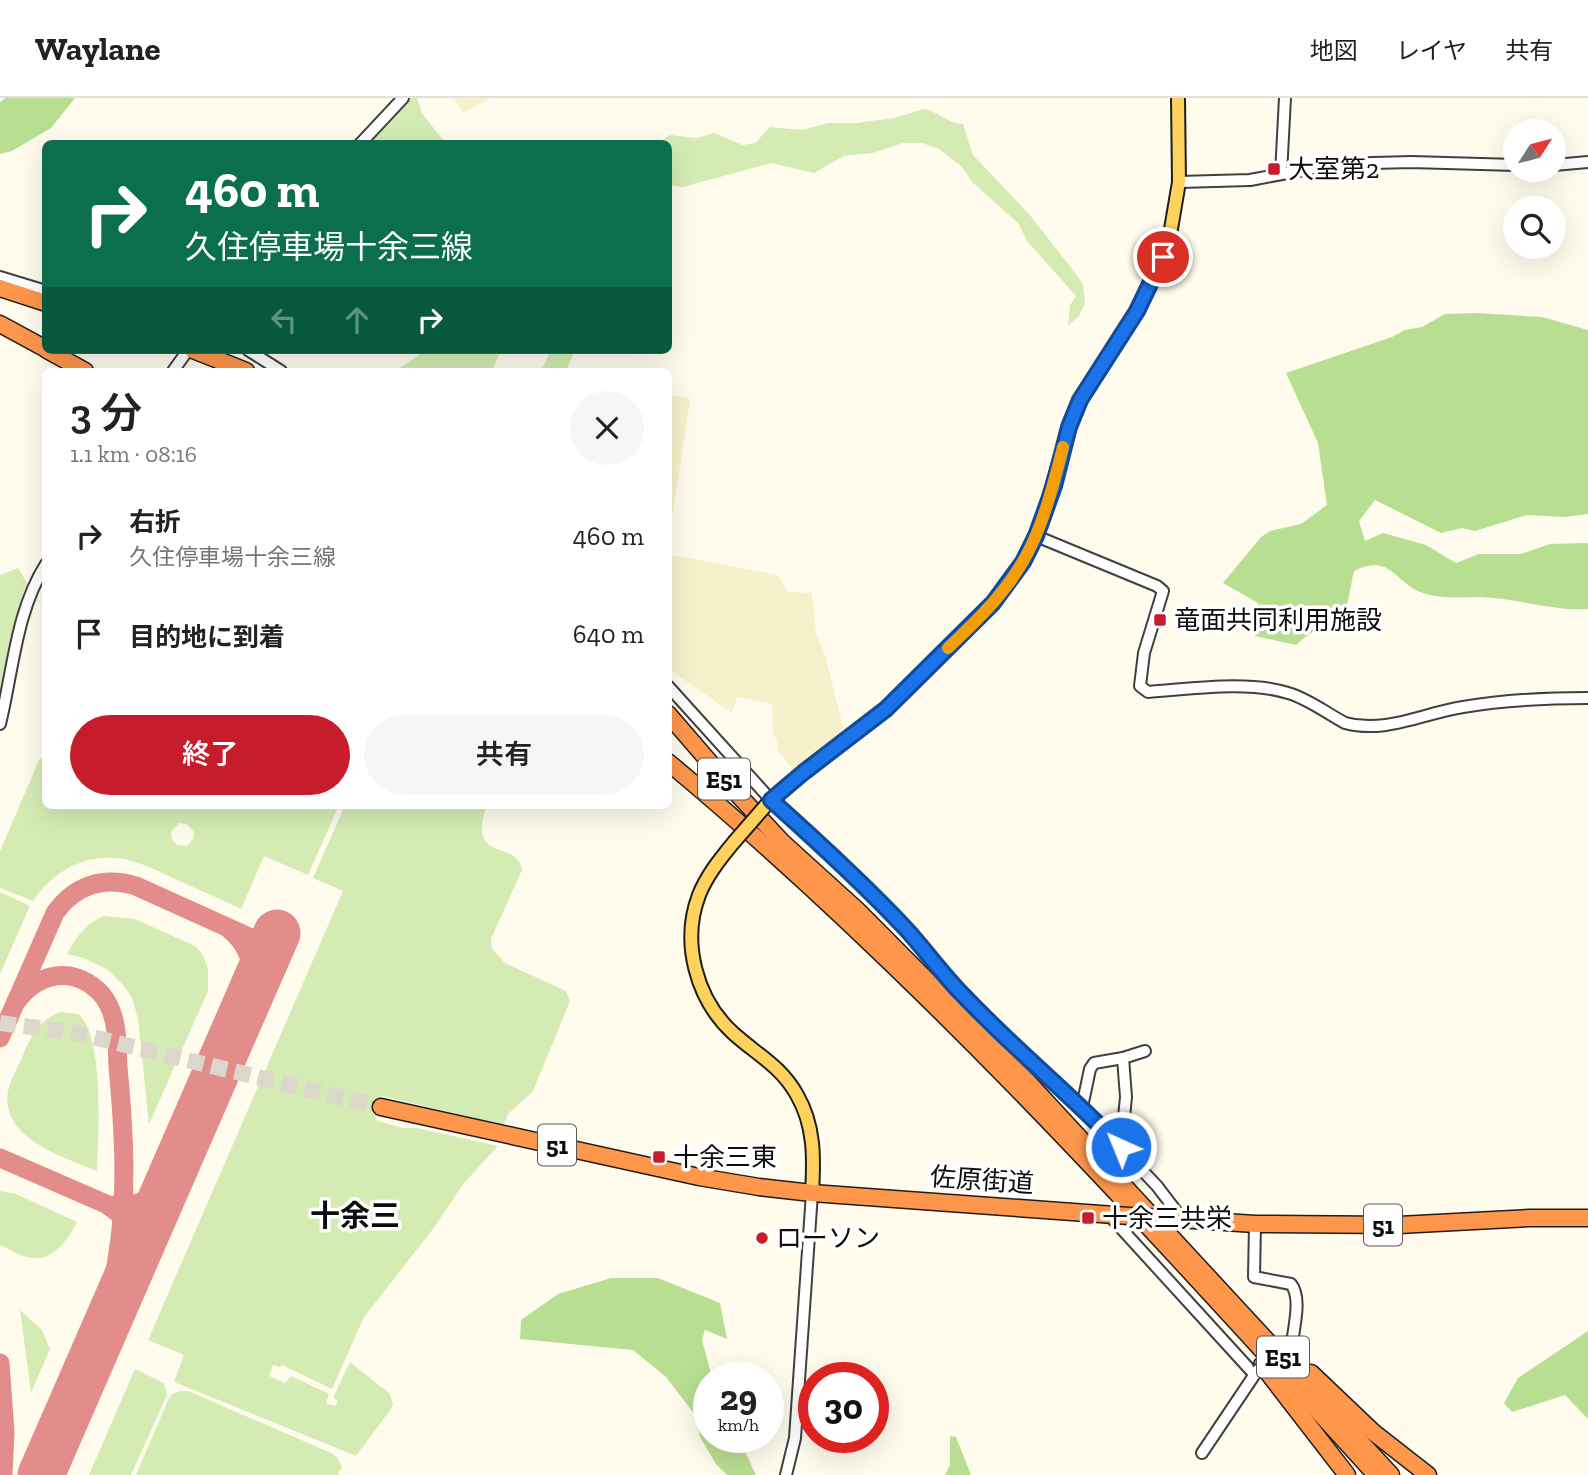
<!DOCTYPE html>
<html lang="ja">
<meta charset="utf-8">
<style>
body{margin:0;font-family:"Zilla Slab","Noto Sans JP",serif;background:#f6f6f6;color:#222;height:100vh;display:flex;flex-direction:column;font-size:26px;white-space:nowrap}
*{box-sizing:border-box;margin:0}
p{font-size:23px;color:#767676}
.icon{flex:none;width:38px;height:38px;fill:none;stroke:currentColor;stroke-width:2;stroke-linecap:round;stroke-linejoin:round}
.map{position:relative;flex:1;overflow:hidden}
.details{position:absolute;left:42px;top:270px;width:630px;height:441px;display:flex;flex-direction:column;background:#fff;border-radius:10px;box-shadow:0 7px 28px #0002}
.details>*{flex:none}
.hud{position:absolute;left:42px;top:42px;width:630px;height:214px;border-radius:10px;box-shadow:0 7px 28px #0002;background:#0b6e4f;color:#fff;overflow:hidden}
.needle{width:46px;rotate:54deg}
.controls{position:absolute;left:1503px;top:21px;display:grid;gap:14px}
.controls a{display:grid;place-items:center;width:63px;height:63px;border-radius:50%;background:#fff;box-shadow:0 7px 28px #0002;font-size:35px}
.speed{position:absolute;left:693px;top:1264px;display:flex;gap:14px;font-size:35px;font-weight:700;text-align:center}
.speed>*{display:grid;place-content:center;width:91px;height:91px;border-radius:50%;background:#fff;box-shadow:0 7px 28px #0002;line-height:1}
.speed small{font-size:18px;font-weight:400}
.speed .limit{border:10px solid #d22;background:#fff;color:#111}
.pin{position:absolute;display:grid;place-items:center;width:60px;height:60px;color:#fff;margin:-30px;border:4px solid #fff;border-radius:50%;box-shadow:0 2px 7px #0007}
.me{position:absolute;width:77px;margin:-38px;rotate:316deg;stroke-linejoin:round;filter:drop-shadow(0 0 5px #0008)}
.turn{display:flex;align-items:center;gap:24px;height:147px;padding:0 28px;font-size:32px}
.turn .icon{width:91px;height:91px;stroke-width:2.5}
.turn b{display:block;font-size:49px;line-height:60px}
.lanes{display:flex;align-items:center;height:66px;padding:0 28px;background:#0003;justify-content:center;gap:35px;direction:ltr}
.lanes .off{opacity:.35}
.round{display:grid;place-items:center;flex:none;width:74px;height:74px;border-radius:37px;background:#f6f6f6}
.head{display:flex;align-items:center;justify-content:space-between;height:119px;padding:0 28px}
h1{font-size:42px;font-weight:600;line-height:52px}
.cta{display:flex;gap:14px;margin-top:auto;padding:14px 28px}
.cta a{flex:1;height:80px;border-radius:42px;background:#c61c2b;color:#fff;font-size:28px;font-weight:600;line-height:80px;text-align:center}
.cta a+a{background:#f6f6f6;color:#222}
ul{padding:0;list-style:none}
li{display:flex;align-items:center;gap:21px;height:98px;padding:0 28px}
li div{flex:1}
li b{display:block;font-size:26px}
li em{font-style:normal}
header{display:flex;align-items:center;gap:42px;box-sizing:border-box;height:98px;padding:0 35px;background:#fff;border-bottom:2px solid #e0e0e0}
header strong{font-size:33px}
nav{display:flex;gap:38px;margin-inline-start:auto;font-size:24px}
.map>svg:first-child{display:block}
.farmland{fill:#f7f1cb}
.green{fill:#d4ecb4;fill-rule:evenodd}
.forest{fill:#b8de92}
.lines{fill:none;stroke-linecap:round;stroke-linejoin:round}
.taxiway{stroke:#e28c8c;stroke-width:19}
.runway{stroke:#e28c8c;stroke-width:47}
.highway-tunnel{stroke:#dbd7cb;stroke-width:16;stroke-dasharray:16 8;stroke-linecap:butt}
.minor-casing{stroke:#404040;stroke-width:14}
.major-casing{stroke:#1e1e1e;stroke-width:16}
.highway-casing{stroke:#1e1e1e;stroke-width:19}
.minor{stroke:#fff;stroke-width:10}
.major{stroke:#ffd15d;stroke-width:12}
.highway{stroke:#fe964c;stroke-width:16}
.minor-bridge-casing{stroke:#404040;stroke-width:14;stroke-linecap:butt}
.major-bridge-casing{stroke:#1e1e1e;stroke-width:16;stroke-linecap:butt}
.highway-bridge-casing{stroke:#1e1e1e;stroke-width:19;stroke-linecap:butt}
.minor-bridge{stroke:#fff;stroke-width:10}
.major-bridge{stroke:#ffd15d;stroke-width:12}
.highway-bridge{stroke:#fe964c;stroke-width:16}
.route-casing{stroke:#114b97;stroke-width:18}
.route{stroke:#1a73e8;stroke-width:12}
.slow{stroke:#f59e0b;stroke-width:12}
.poi-dot{fill:#c61c2b;stroke:#fff;stroke-width:2.5}
.labels{text-anchor:middle;dominant-baseline:central;stroke-width:7;stroke-linejoin:round;paint-order:stroke}
.shield{fill:#fff;stroke:#565656;stroke-width:2}
.shield-label{font-size:24px;font-weight:bold;fill:#0d0d0d}
.poi-label{font-size:26px;fill:#0d0d0d;stroke:#fff;text-anchor:start}
.street-label{font-size:26px;fill:#0d0d0d;stroke:#fff}
.quarter-label{font-size:30px;font-weight:bold;fill:#0d0d0d;stroke:#fff}
</style>
<header>
<strong>Waylane</strong>
<nav><a>地図</a><a>レイヤ</a><a>共有</a></nav>
</header>
<div class="map">
<svg width="1588" height="1377" viewBox="0 0 1588 1377">
<rect width="100%" height="100%" fill="#fffbed"/>
<!-- farmland -->
<g class="farmland">
<path d="M454,0h37l-28,15z"/>
<path d="M669,297l19,3 2,3 -21,135z"/>
<path d="M674,457l104,20 10,17 24,1 4,40 9,22 20,80 -49,37 -18,-20 -1,-12 -4,-5 -1,-31 -35,-7 -5,16 -63,-44 -1,-96 2,-14z"/>
</g>
<!-- green -->
<g class="green">
<path d="M411,0h6l5,15 23,30h-65l-8,-3z"/>
<path d="M924,11c15,3 23,14 39,15l10,31 56,59 47,60 7,11 2,19 -6,12 -11,10 2,-21 6,-9 -49,-55 -9,-18 -46,-41 -11,-16 -22,-17 -17,-6h-19l-30,10 -29,3 -30,17 -43,-10 -88,24 -14,-2 -1,-41 -9,-1 10,-8 28,3 17,-5 29,12 12,-2 15,-16 32,3 26,-7h28l38,-5z"/>
<path d="M427,252h74l-9,21h-97z"/>
<path d="M551,252h24l-9,21h-25z"/>
<path d="M18,470l9,15 -6,16 -21,108v-132z"/>
<path d="M40,660l5,3 1,44h99l11,5 2,-5h181l-31,70 -44,-19 -23,53c-21,-10 -43,-20 -64,-29 -15,-7 -30,-15 -45,-19 -40,-11 -77,7 -99,40l-33,-13v-37zM179,725l8,1 7,8 -1,7 -6,7 -10,-1 -5,-6 -1,-7z"/>
<path d="M345,707h142c-21,60 30,33 35,65l-31,69 1,10 13,14 61,28 4,10 -37,90 -25,23 -4,11 -122,-29 -7,24 27,8h15l81,18 -34,37 -31,46 -69,88 -32,72 -50,-24 -2,2 -7,-2 -4,11 16,7 6,-7 38,18 -3,9 9,3 3,-5 -5,-3 17,-36 40,32 3,11 -2,4 -35,47 -182,-74 10,-27 -36,-15 195,-449 -30,-13z"/>
<path d="M0,794l30,14 -30,68z"/>
<path d="M104,818l31,3 60,27 8,9 5,14v22l-59,133 -11,-105 -6,-21 -7,-11 -17,-17 -24,-12 -17,-4c8,-15 20,-32 37,-38z"/>
<path d="M61,914l18,2c26,29 19,118 18,157 -33,-14 -97,-32 -89,-80 3,-12 10,-24 15,-36 8,-20 17,-36 38,-43z"/>
<path d="M0,1093l16,3 61,28c-8,17 -25,40 -46,36 -10,-1 -22,-9 -31,-13z"/>
<path d="M20,1212l22,20 8,19 -19,44z"/>
<path d="M135,1271l29,14 3,12 -36,80h-42z"/>
<path d="M181,1293h7l143,62 6,4 5,10 -4,8h-202l32,-75 4,-6z"/>
</g>
<!-- forest -->
<g class="forest">
<path d="M6,0h69l-24,30 -39,23 -12,3v-52z"/>
<path d="M1478,215l64,4 46,13v184l-24,3 -37,-2 -52,16 -13,-3 -21,5 -66,-33 -16,21 6,20 18,-8 43,12 30,18 23,-9h42l29,-10 38,-1v66c-37,2 -72,-11 -108,-12 -19,0 -36,2 -54,-3 -31,-8 -33,-42 -72,-23l-10,48c-19,5 -33,12 -48,26l-41,-9 3,-33 -35,-20 38,-46 9,-6 31,-7 26,-19 -9,-62 -32,-70 106,-36 13,-7 17,-3 23,-13z"/>
<path d="M611,1180h47l62,25 7,36 -22,-9 -3,10 10,37h-3v60h29l18,38h-29l-11,-11 -16,-27 -4,-21 -30,-39 -33,-27 -113,-11 1,-19 37,-26z"/>
<path d="M1588,1233v88l-23,-24 -53,17 -8,-9 14,-25z"/>
<path d="M950,1338l6,1 15,38h-26l5,-10z"/>
</g>
<g class="lines">
<!-- taxiway -->
<g class="taxiway">
<path d="M230,832c19,16 26,38 21,63"/>
<path d="M16,904c13,-17 31,-29 54,-26 16,3 31,14 38,28 10,18 9,43 10,63 6,64 10,128 -1,192 -6,39 -19,76 -31,114"/>
<path d="M0,940l55,-125c20,-28 48,-37 81,-27l135,61"/>
<path d="M0,1060l106,46 16,12 10,17 3,19 -2,13 -16,36"/>
<path d="M114,1107c21,2 40,-6 54,-22"/>
<path d="M0,1265l5,69 -2,43"/>
</g>
<!-- runway -->
<path class="runway" d="M41,1377l236,-542"/>
<!-- highway-tunnel -->
<path class="highway-tunnel" d="M0,925l76,10 305,74"/>
<!-- minor casing -->
<g class="minor-casing">
<g id="minor">
<path d="M360,46l43,-46"/>
<path d="M1554,67l34,-3"/>
<path d="M1281,76l4,-76"/>
<path d="M1179,84l71,-2 86,-16 75,-2 105,3"/>
<path d="M0,179l46,14"/>
<path d="M248,252l33,21"/>
<path d="M173,273l15,-21"/>
<path d="M1036,438l121,50 6,5 -19,62 -4,33 8,6c43,-3 99,-12 140,1 21,6 38,20 57,30 40,11 79,-10 118,-16 41,-7 83,-9 125,-9"/>
<path d="M668,588l103,114 63,57 72,73 55,63 49,49 72,65 75,79 26,34"/>
<path d="M0,626c13,-53 16,-113 46,-160"/>
<path d="M1082,1009l8,-38 4,-6 29,-5 22,-7"/>
<path d="M1121,1049l5,-50 -3,-39"/>
<path d="M1108,1116l146,160"/>
<path d="M1255,1126l-1,53 37,7c10,13 4,37 2,53l-2,3"/>
<path d="M1202,1355l55,-82"/>
<path d="M786,1377l9,-37 17,-245"/>
</g>
</g>
<!-- major casing -->
<g class="major-casing">
<g id="major">
<path d="M768,705l18,-17 100,-77 18,-17 89,-89 30,-41 20,-43 26,-92 11,-27 57,-89 26,-54 8,-28 8,-47 -1,-84"/>
<path d="M734,744c-14,17 -27,33 -35,53 -18,47 -3,104 34,138 23,21 48,33 64,62 18,31 17,64 15,98"/>
</g>
</g>
<!-- highway casing -->
<g class="highway-casing">
<g id="highway">
<path d="M0,190l46,15"/>
<path d="M0,226l46,25"/>
<path d="M47,252l38,21"/>
<path d="M193,252l53,21"/>
<path d="M668,616l63,73 51,55 75,68 169,170 365,395"/>
<path d="M668,664c258,215 482,465 708,713"/>
<path d="M381,1009l318,70 60,10 53,6 302,22"/>
<path d="M1178,1121l77,5 144,1 130,-7h59"/>
<path d="M1262,1267l85,110"/>
<path d="M1311,1275l62,59 55,43"/>
</g>
</g>
<!-- minor -->
<use href="#minor" class="minor"/>
<!-- major -->
<use href="#major" class="major"/>
<!-- highway -->
<use href="#highway" class="highway"/>
<!-- minor-bridge casing -->
<g class="minor-bridge-casing">
<path id="minor-bridge" d="M1257,1273l34,-31"/>
</g>
<!-- major-bridge casing -->
<g class="major-bridge-casing">
<path id="major-bridge" d="M734,744l34,-39"/>
</g>
<!-- highway-bridge casing -->
<g class="highway-bridge-casing">
<path id="highway-bridge" d="M1114,1117l64,4"/>
</g>
<!-- minor-bridge -->
<use href="#minor-bridge" class="minor-bridge"/>
<!-- major-bridge -->
<use href="#major-bridge" class="major-bridge"/>
<!-- highway-bridge -->
<use href="#highway-bridge" class="highway-bridge"/>
</g>
<g class="lines">
<!-- route casing -->
<g class="route-casing">
<path id="route" d="M1121,1049c-51,-53 -108,-99 -158,-152 -20,-20 -37,-44 -56,-65 -43,-46 -89,-88 -136,-130l33,-28 82,-63 107,-106 30,-41 13,-26 18,-50 15,-59 11,-27 57,-89 26,-54"/>
</g>
<!-- route -->
<use href="#route" class="route"/>
<!-- slow -->
<path class="slow" d="M948,550c20,-19 40,-38 57,-60 33,-41 45,-90 58,-141"/>
</g>
<!-- markers -->
<g class="poi-dot">
<rect x="1267" y="64" width="14" height="14" rx="3.5"/>
<rect x="1153" y="515" width="14" height="14" rx="3.5"/>
<rect x="652" y="1052" width="14" height="14" rx="3.5"/>
<rect x="1081" y="1113" width="14" height="14" rx="3.5"/>
<circle cx="762" cy="1140" r="7"/>
</g>
<g class="labels">
<!-- shield labels -->
<g class="shield">
<rect x="698" y="660.5" width="52" height="41" rx="5"/>
<rect x="538" y="1026.5" width="38" height="41" rx="5"/>
<rect x="1364" y="1106.5" width="38" height="41" rx="5"/>
<rect x="1257" y="1238.5" width="52" height="41" rx="5"/>
</g>
<g class="shield-label">
<text x="724" y="681">E51</text>
<text x="557" y="1047">51</text>
<text x="1383" y="1127">51</text>
<text x="1283" y="1259">E51</text>
</g>
<!-- poi labels -->
<g class="poi-label">
<text x="1288" y="71">大室第2</text>
<text x="1174" y="522">竜面共同利用施設</text>
<text x="673" y="1059">十余三東</text>
<text x="1102" y="1120">十余三共栄</text>
<text x="776" y="1140">ローソン</text>
</g>
<!-- street labels -->
<g class="street-label">
<text transform="translate(982 1082) rotate(4)">佐原街道</text>
</g>
<!-- quarter labels -->
<g class="quarter-label">
<text x="355" y="1118">十余三</text>
</g>
</g>
</svg>
<div class="controls">
<a><svg class="needle" viewBox="-14 -14 28 28"><path d="M0-13l5 13h-10z" fill="#e53935"/><path d="M0 13l5-13h-10z" fill="#767676"/></svg></a>
<a><svg class="icon" aria-label="search" viewBox="0 0 24 24"><circle cx="10" cy="10" r="6"/><path d="M15 15l6 6"/></svg></a>
</div>
<div class="speed"><div>29<small>km/h</small></div><div class="limit">30</div></div>
<div class="pin" style="left:1163px;top:159px;background:#d93025"><svg class="icon" aria-label="arrive" viewBox="0 0 24 24"><path d="M6 21V4h12l-3 4 3 4H6"/></svg></div>
<svg class="me" style="left:1121px;top:1049px" viewBox="-20 -20 40 40"><circle r="17" fill="#1a73e8" stroke="#fff" stroke-width="3"/><path d="M0-11L8 9 0 5-8 9z" fill="#fff"/></svg>
<div class="hud">
<div class="turn"><svg class="icon" aria-label="right" viewBox="0 0 24 24"><path d="M7 20v-9h11M14 6l5 5-5 5"/></svg><div><b>460 m</b>久住停車場十余三線</div></div>
<div class="lanes"><svg class="icon off" aria-label="left" viewBox="0 0 24 24"><path d="M17 20v-9H6M10 6l-5 5 5 5"/></svg><svg class="icon off" aria-label="ahead" viewBox="0 0 24 24"><path d="M12 20V5M6 11l6-6 6 6"/></svg><svg class="icon" aria-label="right" viewBox="0 0 24 24"><path d="M7 20v-9h11M14 6l5 5-5 5"/></svg></div>
</div>
<section class="details">
<div class="head"><div><h1>3 分</h1><p>1.1 km · 08:16</p></div><a class="round"><svg class="icon" aria-label="close" viewBox="0 0 24 24"><path d="M6 6l12 12M18 6L6 18"/></svg></a></div>
<ul>
<li><svg class="icon" aria-label="right" viewBox="0 0 24 24"><path d="M7 20v-9h11M14 6l5 5-5 5"/></svg><div><b>右折</b><p>久住停車場十余三線</p></div><em>460 m</em></li>
<li><svg class="icon" aria-label="arrive" viewBox="0 0 24 24"><path d="M6 21V4h12l-3 4 3 4H6"/></svg><div><b>目的地に到着</b></div><em>640 m</em></li>
</ul>
<div class="cta"><a>終了</a><a>共有</a></div>
</section>
</div>
